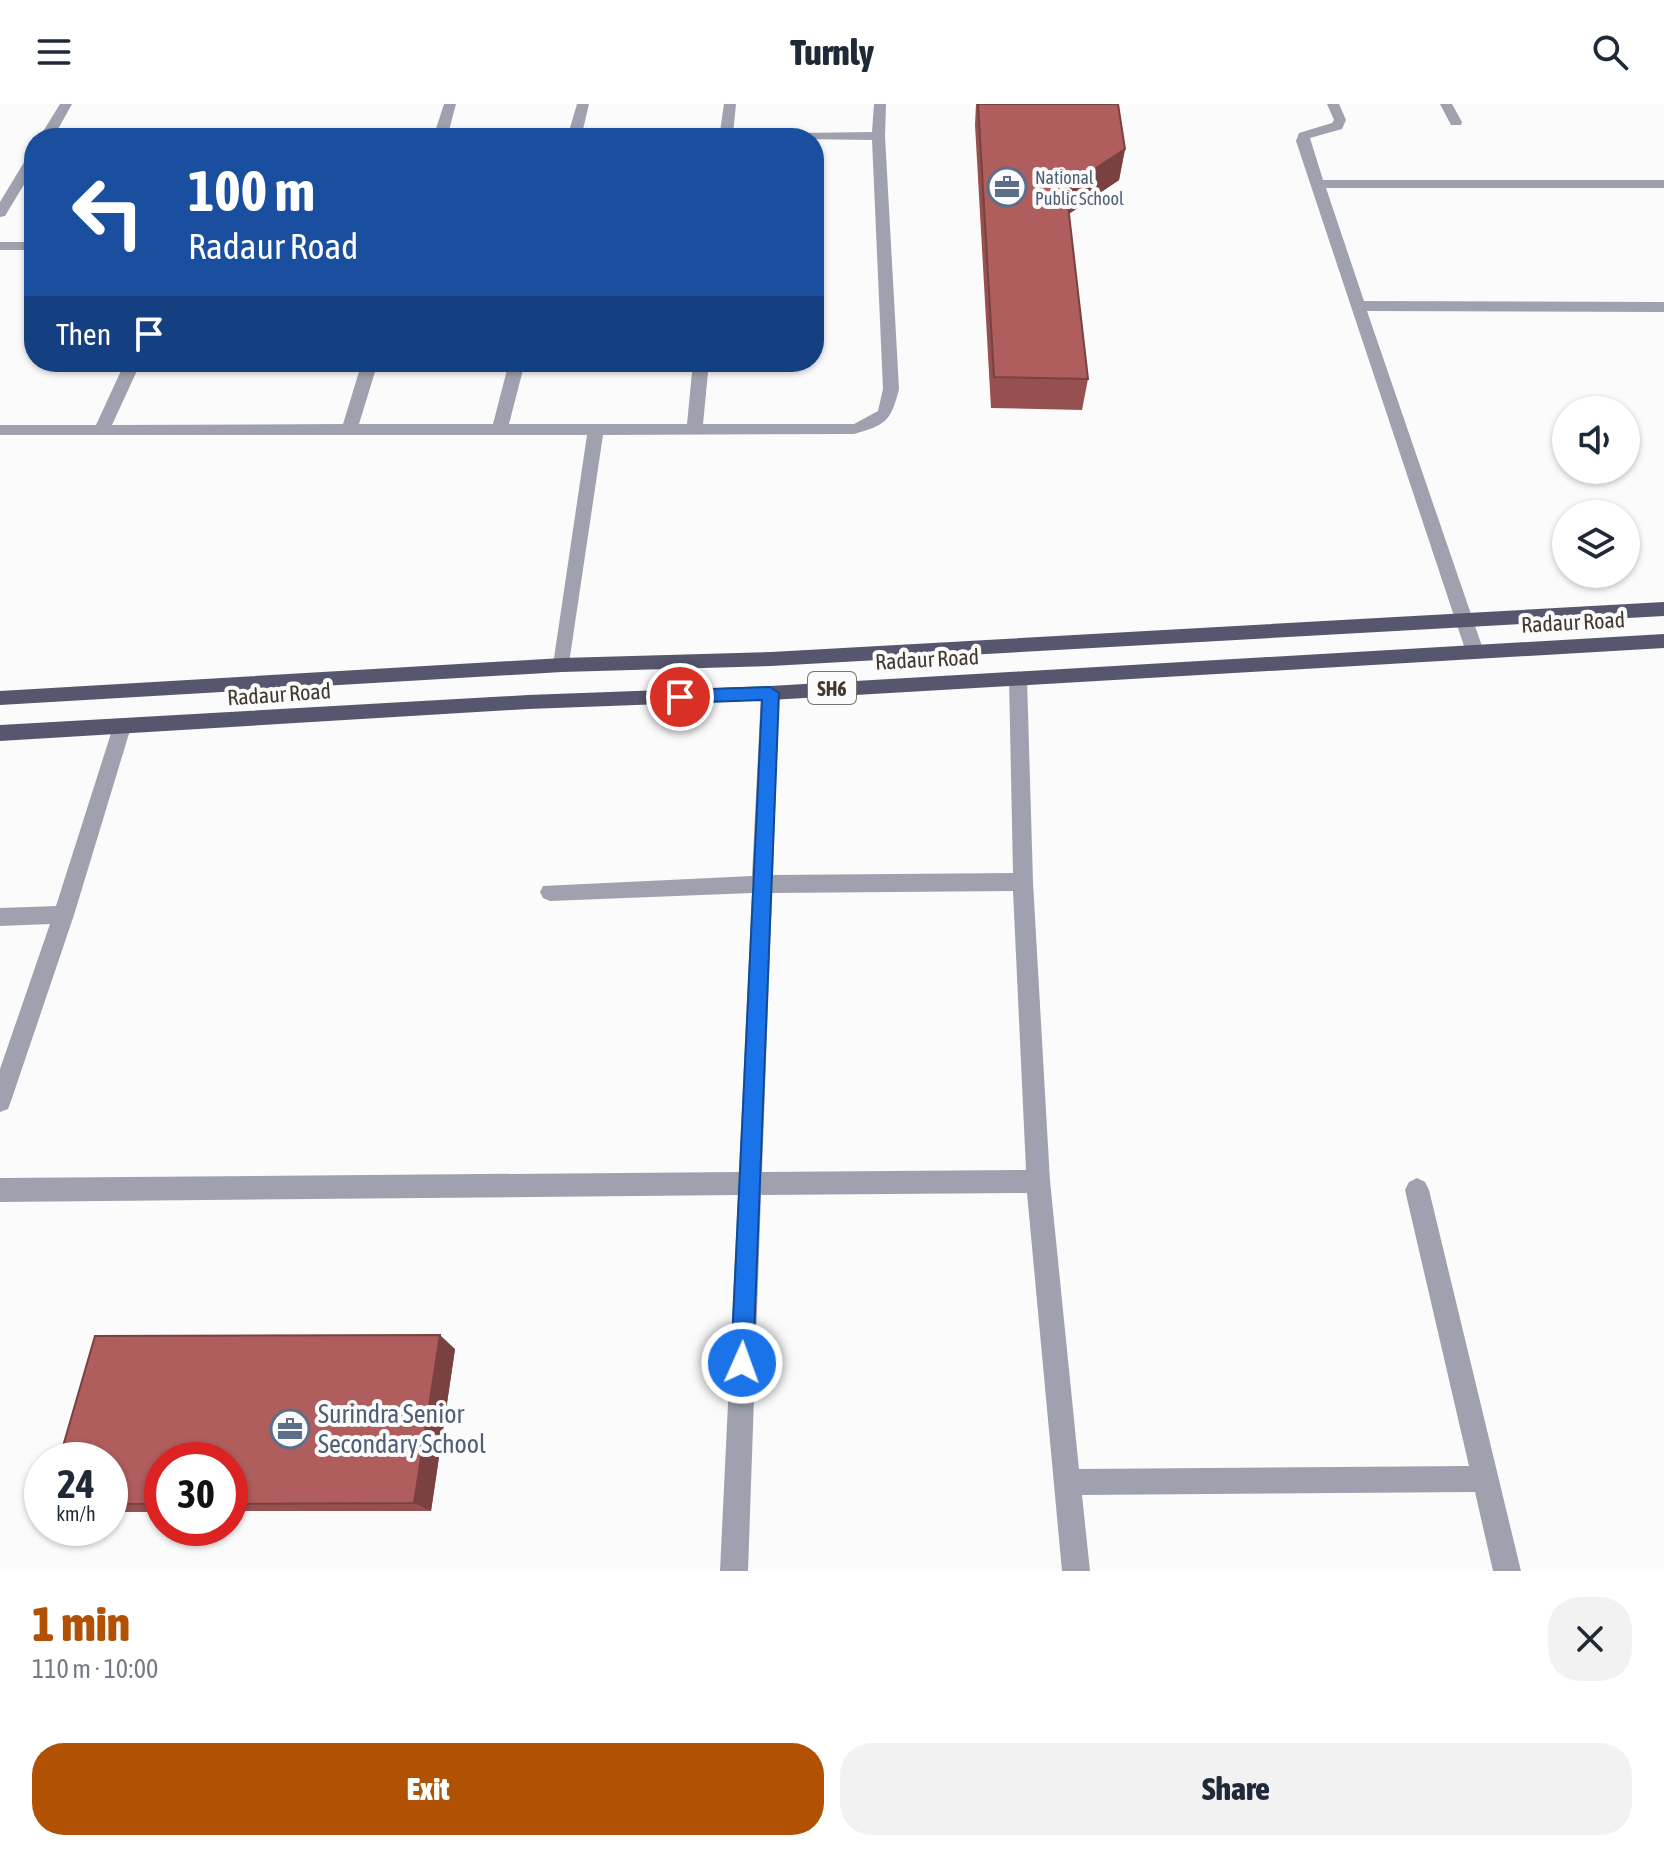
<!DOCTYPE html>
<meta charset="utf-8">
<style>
body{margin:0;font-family:"Asap Condensed",sans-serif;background:#f2f2f3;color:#1f2937;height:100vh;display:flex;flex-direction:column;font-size:30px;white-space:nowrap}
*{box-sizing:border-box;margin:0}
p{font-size:26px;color:#747a83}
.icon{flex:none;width:44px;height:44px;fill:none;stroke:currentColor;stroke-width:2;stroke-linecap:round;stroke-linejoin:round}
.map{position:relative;height:1467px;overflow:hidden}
.side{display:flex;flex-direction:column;background:#fff;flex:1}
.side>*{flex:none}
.hud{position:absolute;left:24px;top:24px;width:800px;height:244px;border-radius:32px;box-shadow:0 2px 6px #0004;background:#1a4fa0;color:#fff;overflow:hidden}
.tools{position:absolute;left:1552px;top:292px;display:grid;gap:16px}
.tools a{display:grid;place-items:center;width:88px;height:88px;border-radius:50%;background:#fff;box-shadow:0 2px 6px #0004;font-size:40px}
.speed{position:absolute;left:24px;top:1338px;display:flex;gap:16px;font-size:40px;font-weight:700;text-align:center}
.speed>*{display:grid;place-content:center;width:104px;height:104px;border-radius:50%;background:#fff;box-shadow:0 2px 6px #0004;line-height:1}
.speed small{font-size:20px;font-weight:400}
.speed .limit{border:12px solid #d22;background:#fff;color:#111}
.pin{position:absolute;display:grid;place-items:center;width:68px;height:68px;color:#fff;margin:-34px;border:4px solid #fff;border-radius:50%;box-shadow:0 2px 8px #0007}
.me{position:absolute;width:88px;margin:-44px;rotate:2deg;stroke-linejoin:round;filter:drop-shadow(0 0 6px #0008)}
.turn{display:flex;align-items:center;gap:28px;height:168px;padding:0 32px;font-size:36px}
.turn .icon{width:104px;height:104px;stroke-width:2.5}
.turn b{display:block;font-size:56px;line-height:68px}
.then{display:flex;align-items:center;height:76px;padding:0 32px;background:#0003;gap:16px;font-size:30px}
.round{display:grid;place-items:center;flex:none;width:84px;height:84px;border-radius:32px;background:#f2f2f3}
.head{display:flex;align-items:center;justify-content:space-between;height:136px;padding:0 32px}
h1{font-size:48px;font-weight:800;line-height:60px;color:#b05104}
.cta{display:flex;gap:16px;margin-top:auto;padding:16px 32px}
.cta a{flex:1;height:92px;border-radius:32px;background:#b05104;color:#fff;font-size:32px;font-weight:800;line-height:92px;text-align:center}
.cta a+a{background:#f2f2f3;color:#1f2937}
header{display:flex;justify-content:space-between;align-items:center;height:104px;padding:0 32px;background:#fff;font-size:36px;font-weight:800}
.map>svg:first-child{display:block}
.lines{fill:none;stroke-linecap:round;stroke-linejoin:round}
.street{fill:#a0a1ae;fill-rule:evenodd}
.primary{fill:#56576e;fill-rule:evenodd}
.wall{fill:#965050}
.shaded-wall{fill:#7a4141}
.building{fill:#af5d5d;stroke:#7a4141;stroke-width:2}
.route{fill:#1a73e8;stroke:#114b97;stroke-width:2}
.labels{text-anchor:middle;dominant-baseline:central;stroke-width:8;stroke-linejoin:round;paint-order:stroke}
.far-service-label{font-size:18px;fill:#4e5e75;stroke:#fbfbfb;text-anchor:start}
.shield{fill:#fbfbfb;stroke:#7a726c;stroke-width:2}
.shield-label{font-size:20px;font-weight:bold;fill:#42382e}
.street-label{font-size:22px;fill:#42382e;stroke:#fbfbfb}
.near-service-label{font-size:26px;fill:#4e5e75;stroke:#fbfbfb;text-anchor:start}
</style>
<header><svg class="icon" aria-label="menu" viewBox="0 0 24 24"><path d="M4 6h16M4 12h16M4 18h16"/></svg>Turnly<svg class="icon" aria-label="search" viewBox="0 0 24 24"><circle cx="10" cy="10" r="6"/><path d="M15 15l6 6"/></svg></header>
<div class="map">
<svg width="1664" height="1467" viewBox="0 0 1664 1467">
<rect width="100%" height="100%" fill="#fbfbfb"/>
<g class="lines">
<!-- street -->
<g class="street">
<path d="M60,0h12l-19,34h-14z"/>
<path d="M444,0h12l-9,34h-14z"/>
<path d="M577,0h12l-8,34h-14z"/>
<path d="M724,0h12l-3,30 139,-2 2,-28h12l-1,32 14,253c-8,32 -13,36 -45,45l-251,1 -35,235 -6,2 -9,-7 34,-230h-587v-10h96l29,-63h16l-29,63 231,-1 19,-62h16l-19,62h134l16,-62h16l-16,62h178l6,-62h16l-6,62h151l24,-13 5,-22 -11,-249 -153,-2z"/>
<path d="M1327,0h12l7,16 -4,9 -32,9 13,42h341v8h-338l38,113 300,1v10l-297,-1 117,341 -9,7 -9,-7 -170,-511 3,-8 33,-10 2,-3z"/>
<path d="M1440,0h12l10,18 -1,3h-10z"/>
<path d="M34,49v15l-29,48 -5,1v-15l29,-48z"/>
<rect x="0" y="138" width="34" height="8"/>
<path d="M1018,567l9,7 6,204 17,299 29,288 390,-3 -64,-276 4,-8 8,-4 8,4 4,8 92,381h-28l-18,-79 -393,3 8,76h-28l-35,-378 -266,2 -13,376h-28l18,-376 -738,7v-24l739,-6 13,-279 -202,8 -7,-3 -3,-6 3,-6 209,-10 9,-183 9,-7 9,7 -6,182 240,-2 -4,-195zM1013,787l13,279 -264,2 10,-279z"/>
<path d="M122,616l7,2 2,5 -57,188 -63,186 -3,8 -8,3v-43l50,-145 -50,2v-18l56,-2 57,-179 2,-5z"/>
</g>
<!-- primary -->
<g class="primary">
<path d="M1664,498v14l-893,50 -209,6 -562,33v-14l562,-33 209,-6z"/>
<path d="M1664,530v14l-894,52 -242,9 -528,32v-16l528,-30 242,-9z"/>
</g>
</g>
<!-- wall -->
<g class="wall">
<path d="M976,0h142l7,45 -6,31 -50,34 19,165 -6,31 -91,-2 -16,-283z"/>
<path d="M455,1245l-24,162h-201v-51h-68v52h-52v-52z"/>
</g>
<!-- shaded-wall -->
<g class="shaded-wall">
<path d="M1125,45l-6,31 -58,39 5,-31z"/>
<path d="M440,1231l15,14 -24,162 -17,-8z"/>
</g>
<!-- building -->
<g class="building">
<path d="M978,0h140l7,45 -59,39 22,191 -94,-2z"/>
<path d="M440,1231l-26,168 -184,1v-44h-68v44h-52v-44h-51l36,-124z"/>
</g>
<!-- route -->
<path class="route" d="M770,583l9,6 -26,670 -3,8 -8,3 -8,-3 -3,-8 31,-663 -82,3 -9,-6 9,-7z"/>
<!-- icons -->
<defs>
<g id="office-ring" transform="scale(2)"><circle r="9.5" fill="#fbfbfb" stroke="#5c6f8a" stroke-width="1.5"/><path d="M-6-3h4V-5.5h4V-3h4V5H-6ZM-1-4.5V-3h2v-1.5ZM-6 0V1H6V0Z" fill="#5c6f8a"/></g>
</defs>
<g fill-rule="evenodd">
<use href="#office-ring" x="1007" y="83"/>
<use href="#office-ring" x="290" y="1325"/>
</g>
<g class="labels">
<!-- far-service labels -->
<g class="far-service-label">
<text x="1035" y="73">National<tspan x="1035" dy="21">Public School</tspan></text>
</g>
<!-- shield labels -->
<rect class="shield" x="808" y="568" width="48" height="32" rx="6"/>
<g class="shield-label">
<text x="832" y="584">SH6</text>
</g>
<!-- street labels -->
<g class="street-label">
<text transform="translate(1573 518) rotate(-3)">Radaur Road</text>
<text transform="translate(927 555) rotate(-3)">Radaur Road</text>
<text transform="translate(279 590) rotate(-4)">Radaur Road</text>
</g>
<!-- near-service labels -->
<g class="near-service-label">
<text x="318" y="1310">Surindra Senior<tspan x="318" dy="30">Secondary School</tspan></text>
</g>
</g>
</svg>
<div class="tools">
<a><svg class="icon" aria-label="sound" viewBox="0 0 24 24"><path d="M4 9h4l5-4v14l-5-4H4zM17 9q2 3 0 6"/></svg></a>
<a><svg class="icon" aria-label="layers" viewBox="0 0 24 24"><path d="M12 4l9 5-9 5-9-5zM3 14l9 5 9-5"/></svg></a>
</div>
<div class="speed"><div>24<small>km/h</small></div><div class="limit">30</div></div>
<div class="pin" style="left:680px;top:593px;background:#d93025"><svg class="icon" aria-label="arrive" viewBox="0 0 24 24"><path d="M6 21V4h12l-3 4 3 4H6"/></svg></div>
<svg class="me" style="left:742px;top:1259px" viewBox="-20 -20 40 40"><circle r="17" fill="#1a73e8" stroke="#fff" stroke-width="3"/><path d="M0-11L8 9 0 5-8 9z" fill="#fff"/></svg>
<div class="hud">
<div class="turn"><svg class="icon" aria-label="left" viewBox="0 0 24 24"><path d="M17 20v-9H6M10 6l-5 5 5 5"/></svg><div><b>100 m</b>Radaur Road</div></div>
<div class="then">Then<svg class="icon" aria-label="arrive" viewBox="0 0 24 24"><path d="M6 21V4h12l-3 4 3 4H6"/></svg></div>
</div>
</div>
<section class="side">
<div class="head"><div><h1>1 min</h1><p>110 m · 10:00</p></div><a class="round"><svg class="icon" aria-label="close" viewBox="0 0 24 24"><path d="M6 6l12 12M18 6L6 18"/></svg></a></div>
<div class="cta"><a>Exit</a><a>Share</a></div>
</section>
